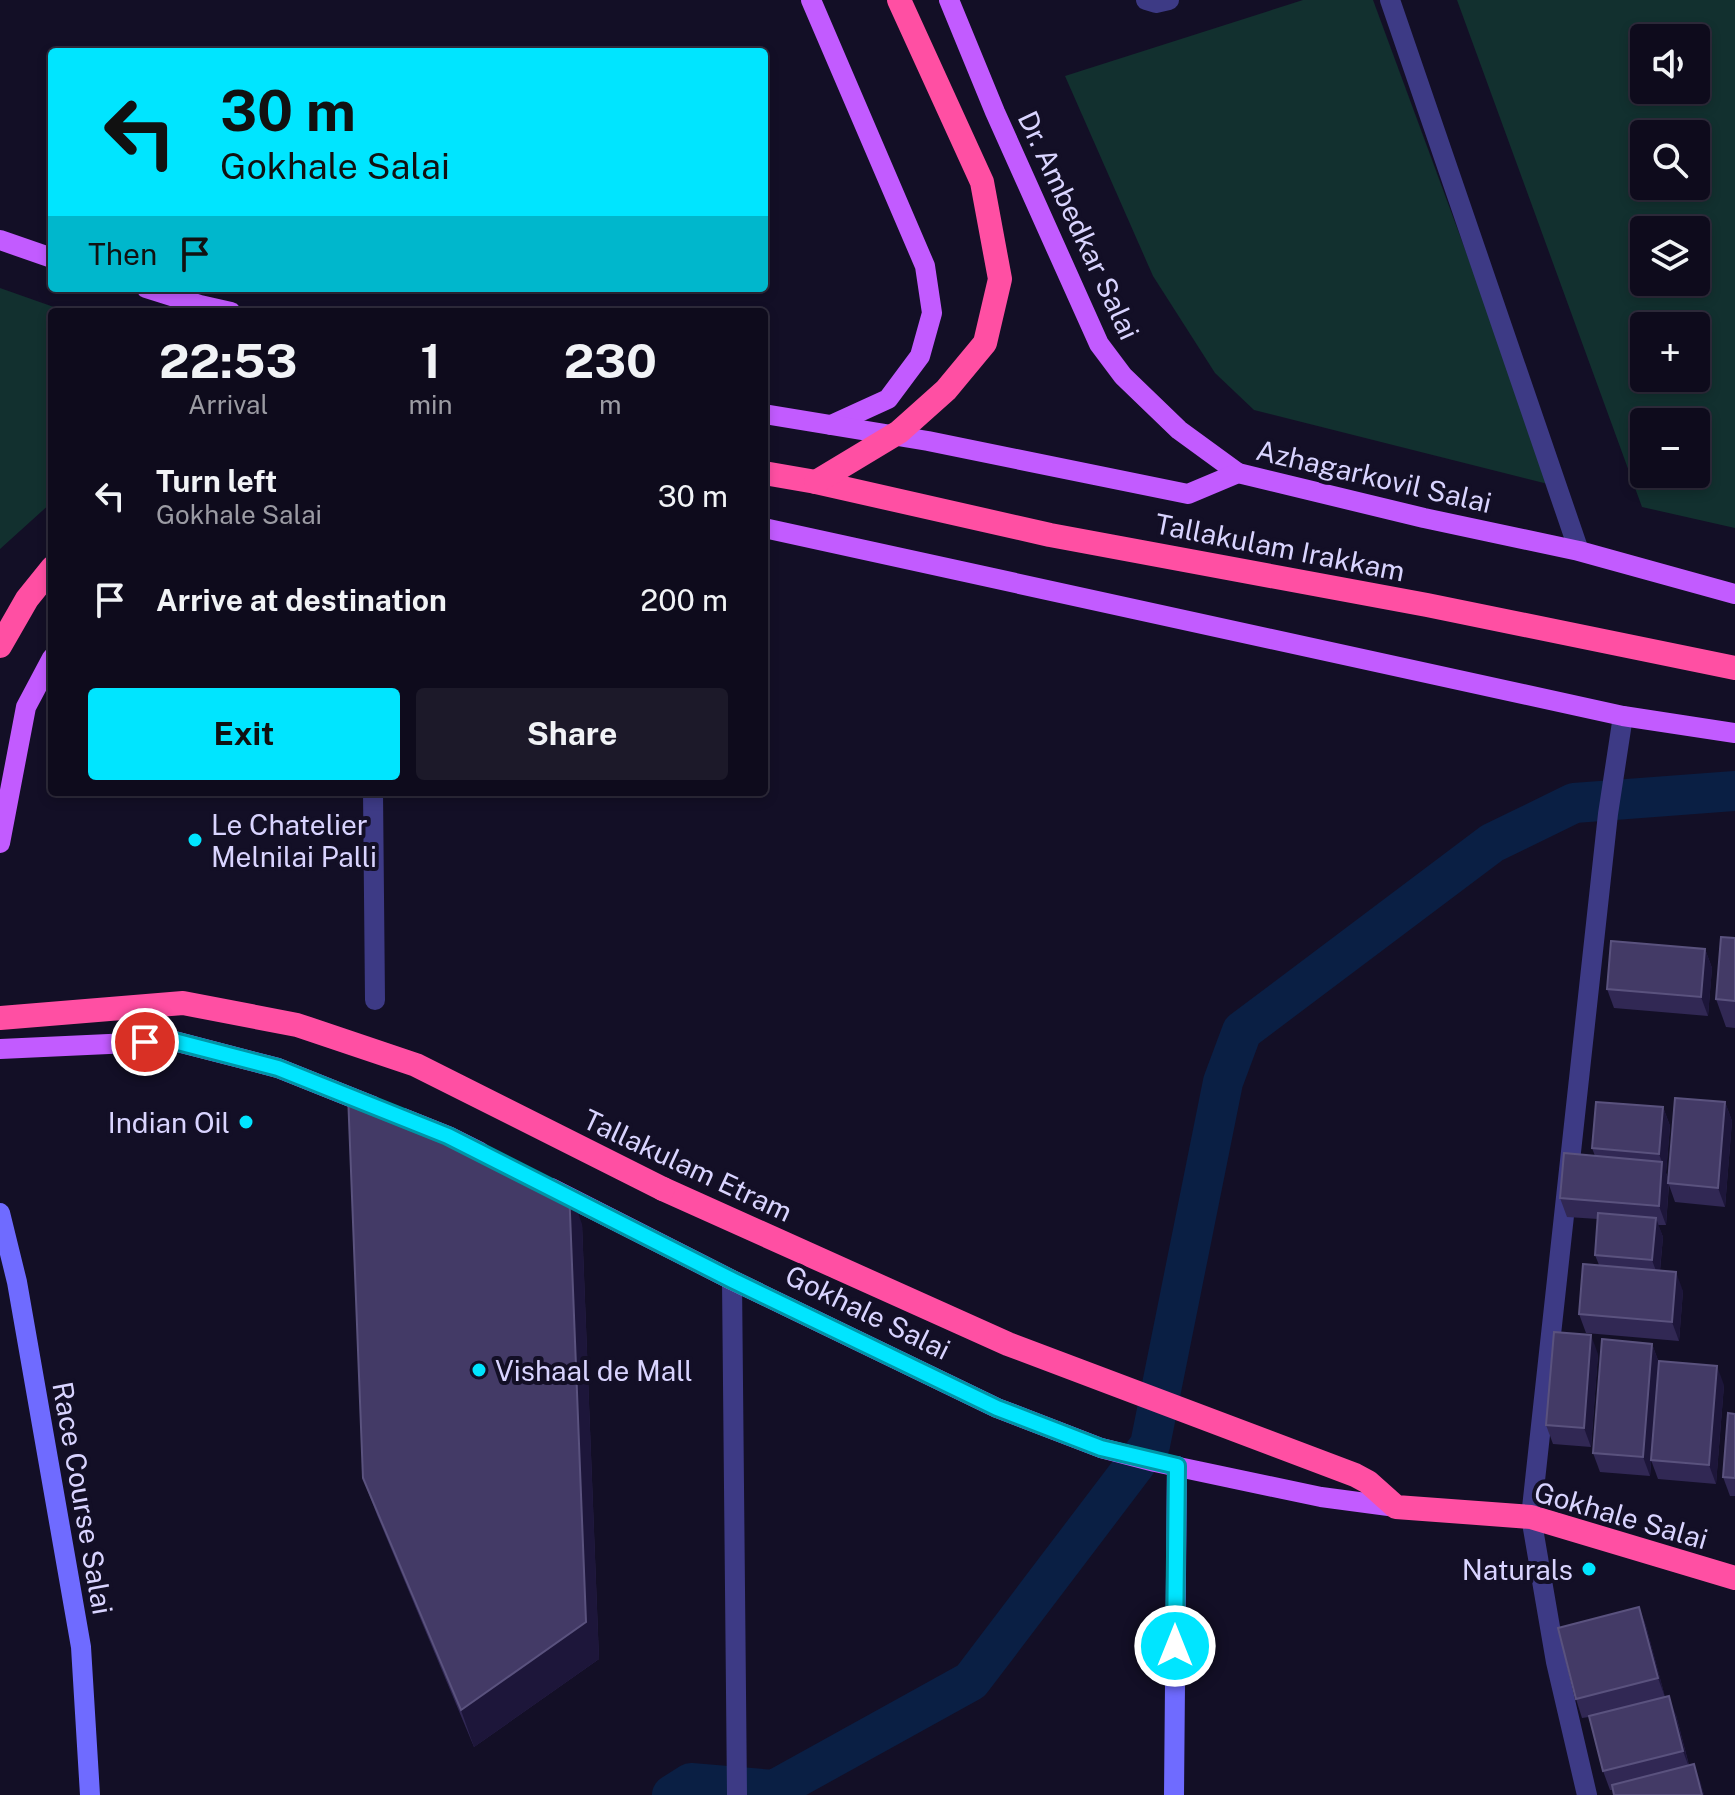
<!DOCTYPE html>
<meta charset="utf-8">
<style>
body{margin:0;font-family:"Public Sans",sans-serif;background:#1c1929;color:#f1f3f6;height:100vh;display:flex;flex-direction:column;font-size:30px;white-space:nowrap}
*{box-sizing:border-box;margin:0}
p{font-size:26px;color:#9b9ba3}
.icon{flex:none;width:44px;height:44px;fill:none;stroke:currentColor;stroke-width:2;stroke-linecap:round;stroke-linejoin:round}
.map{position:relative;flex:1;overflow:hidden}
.side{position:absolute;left:48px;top:308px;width:720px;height:488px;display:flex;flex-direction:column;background:#0e0b1c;border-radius:8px;box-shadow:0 4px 12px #0003,0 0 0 2px #2e2b3b}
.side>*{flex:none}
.banner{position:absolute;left:48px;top:48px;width:720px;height:244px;border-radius:8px;box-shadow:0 4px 12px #0003,0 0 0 2px #2e2b3b;background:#00e5ff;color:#111;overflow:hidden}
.fabs{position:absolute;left:1630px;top:24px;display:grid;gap:16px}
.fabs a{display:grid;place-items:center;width:80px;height:80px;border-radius:8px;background:#0e0b1c;box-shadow:0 4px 12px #0003,0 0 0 2px #2e2b3b;font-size:40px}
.pin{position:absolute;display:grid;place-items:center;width:68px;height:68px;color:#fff;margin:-34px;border:4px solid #fff;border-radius:50%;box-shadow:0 2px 8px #0007}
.me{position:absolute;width:88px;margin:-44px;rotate:0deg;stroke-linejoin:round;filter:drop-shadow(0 0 6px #0008)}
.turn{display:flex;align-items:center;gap:28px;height:168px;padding:0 40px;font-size:36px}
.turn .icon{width:104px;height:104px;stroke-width:2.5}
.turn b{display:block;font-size:56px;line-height:68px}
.then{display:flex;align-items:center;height:76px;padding:0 40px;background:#0003;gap:16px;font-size:30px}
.eta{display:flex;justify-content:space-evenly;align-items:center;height:136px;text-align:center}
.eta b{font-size:48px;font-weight:700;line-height:56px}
.primary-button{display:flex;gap:16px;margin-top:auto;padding:16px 40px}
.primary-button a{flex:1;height:92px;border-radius:8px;background:#00e5ff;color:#111;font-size:32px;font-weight:700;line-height:92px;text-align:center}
.primary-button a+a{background:#1c1929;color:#f1f3f6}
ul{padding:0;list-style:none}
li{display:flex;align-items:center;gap:24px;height:104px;padding:0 40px}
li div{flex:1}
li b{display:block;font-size:30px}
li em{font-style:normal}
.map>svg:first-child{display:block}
.green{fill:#12302f;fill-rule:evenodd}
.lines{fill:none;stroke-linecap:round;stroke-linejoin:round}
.canal{stroke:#0a1f44;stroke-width:40}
.lane{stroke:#3d3a85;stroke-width:20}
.street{stroke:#3d3a85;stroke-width:20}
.secondary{stroke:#6f6bff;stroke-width:20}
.primary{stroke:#c25bff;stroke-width:20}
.highway{stroke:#ff4fa3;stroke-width:24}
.highway-bridge{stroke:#ff4fa3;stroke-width:24}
.wall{fill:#312854}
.shaded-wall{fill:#1d163a}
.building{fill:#433a66;stroke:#5a527e;stroke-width:2}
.route-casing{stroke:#0095a6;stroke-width:20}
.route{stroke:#00e5ff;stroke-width:14}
.poi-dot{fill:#00e5ff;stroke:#130f26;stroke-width:3}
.labels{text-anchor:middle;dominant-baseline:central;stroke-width:8;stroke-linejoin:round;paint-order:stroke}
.street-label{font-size:28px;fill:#d9d4ff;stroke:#130f26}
.poi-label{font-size:28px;fill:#d9d4ff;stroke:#130f26;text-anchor:start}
</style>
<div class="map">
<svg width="1735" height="1795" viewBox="0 0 1735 1795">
<rect width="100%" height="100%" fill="#130f26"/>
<!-- green -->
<g class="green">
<path d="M1303,0h70l179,485 -298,-75 -39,-37 -62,-97 -88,-200z"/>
<path d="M1457,0h278v528l-93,-21zM1644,38h52v52h-52zM1644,134h52v52h-52zM1644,230h52v52h-52zM1644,326h52v52h-52zM1644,422h52v52h-52z"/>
<path d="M0,288l68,24h-16v190l-52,47z"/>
</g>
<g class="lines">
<!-- canal -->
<path class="canal" d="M672,1795l19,-12 83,7 197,-109 179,-236 73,-363 19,-51 250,-188 82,-40 161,-12"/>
<!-- lane -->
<g class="lane">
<path d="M1146,0l10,3 13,-3"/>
<path d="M1390,0l189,551"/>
</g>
<!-- street -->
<g class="street">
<path d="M373,792l2,208"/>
<path d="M732,1280l5,515"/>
<path d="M1587,1795l-31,-133 -25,-145 77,-703 15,-98"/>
</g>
<!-- secondary -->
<g class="secondary">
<path d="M0,1213l17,69 64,365 9,148"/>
<path d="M1174,1795l3,-329"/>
</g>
<!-- primary -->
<g class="primary">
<path d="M811,0l114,266 7,47 -12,43 -32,43 -57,26"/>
<path d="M949,0l46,112 104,232 24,32 56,54 59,43"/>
<path d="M0,240l52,18"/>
<path d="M146,288l54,17 31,7"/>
<path d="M764,414l164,27 260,53 50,-21 186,45 155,33 156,43"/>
<path d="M764,528l859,188 112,17"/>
<path d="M0,843l26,-136 26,-49"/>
<path d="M0,1049l174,-8 104,27 95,38"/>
<path d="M403,1118l45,18 32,16"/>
<path d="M551,1188l181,92 265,128 104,40 54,14 166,35 75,10"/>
</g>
<!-- highway -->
<g class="highway">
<path d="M764,473l52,9 234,53 377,70 308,63"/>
<path d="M0,646l27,-47 25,-31"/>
<path d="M663,1189l345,155 347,131 13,7 28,25 135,10 204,61"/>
</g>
<!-- highway-bridge -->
<g class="highway-bridge">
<path d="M816,482l83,-50 47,-42 39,-47 15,-64 -18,-97 -83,-182"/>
<path d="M0,1018l183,-15 114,22 119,40 247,124"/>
</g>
</g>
<!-- wall -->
<g class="wall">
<path d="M1735,938v90l-9,-1 -10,-28z"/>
<path d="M1705,949l7,19 -4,48 -94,-8 -7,-19z"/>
<path d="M1725,1102l7,19 -7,86 -50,-5 -6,-17 -3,40h-8l5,12 -3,34 23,20 -4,50 -93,-8 -7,-19 20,-49 -4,-10 3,-36 -31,-2 -7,-19 35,-42 -3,-8 71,-41 7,19 -4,47 3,7z"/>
<path d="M582,1224l17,435 -125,88 -97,-232 -14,-37z"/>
<path d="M1652,1344l7,19 -9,113 -50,-4 -7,-19z"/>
<path d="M1598,1354l-7,93 -38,-3 -7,-19z"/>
<path d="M1724,1385l-8,99 -58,-5 -7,-19z"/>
<path d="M1735,1414v82h-5l-7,-19z"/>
<path d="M1639,1607l7,19 19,71 11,18 13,50 5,-1 10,31h-90l-1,-5h-3l-7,-19 -14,-54 -7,1 -6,-19z"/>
</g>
<!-- shaded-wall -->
<g class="shaded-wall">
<path d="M1705,949l7,19 -4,48 -7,-19z"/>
<path d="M1725,1102l7,19 -7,86 -7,-19z"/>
<path d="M1663,1107l7,19 -4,47 3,8 -3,44 -7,-19 3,-44 -3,-8z"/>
<path d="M569,1188l13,36 17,435 -125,88 -13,-37z"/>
<path d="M1656,1218l7,19 -4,42 -7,-19z"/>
<path d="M1676,1272l7,19 -4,50 -7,-19z"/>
<path d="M1591,1335l7,19 -7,93 -7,-19z"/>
<path d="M1652,1344l7,19 -9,113 -7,-19z"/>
<path d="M1717,1366l7,19 -8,99 -7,-19z"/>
<path d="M1639,1607l7,19 19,71 -7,-19z"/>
<path d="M1669,1696l7,19 14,55 -7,-19z"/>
<path d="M1694,1764l7,19 3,12h-2z"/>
</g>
<!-- building -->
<g class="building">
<path d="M1721,937l14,1v63l-19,-2z"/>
<path d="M1611,941l94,8 -4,48 -94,-8z"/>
<path d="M348,1094l221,94 17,434 -125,88 -98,-232z"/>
<path d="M1675,1098l50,4 -7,86 -50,-5z"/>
<path d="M1596,1102l67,5 -4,47 -67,-6z"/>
<path d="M1564,1153l98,9 -3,44 -99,-8z"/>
<path d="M1598,1213l58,5 -4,42 -57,-5z"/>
<path d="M1583,1264l93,8 -4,50 -93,-8z"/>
<path d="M1554,1332l37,3 -7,93 -38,-3z"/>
<path d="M1602,1339l50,5 -9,113 -50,-4z"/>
<path d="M1659,1361l58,5 -8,99 -58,-5z"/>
<path d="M1728,1413l7,1v64l-12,-1z"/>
<path d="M1639,1607l19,71 -82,21 -18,-71z"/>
<path d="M1669,1696l14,55 -80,20 -14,-55z"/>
<path d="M1694,1764l8,31h-88l-2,-10z"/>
</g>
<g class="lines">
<!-- route casing -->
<g class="route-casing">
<path id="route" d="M145,1042l29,-1 104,27 170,68 284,144 265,128 104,40 76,18 -2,180"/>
</g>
<!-- route -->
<use href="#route" class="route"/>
</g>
<!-- markers -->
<g class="poi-dot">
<circle cx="195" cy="840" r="8"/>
<circle cx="246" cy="1122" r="8"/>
<circle cx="479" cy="1370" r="8"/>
<circle cx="1589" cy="1569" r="8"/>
</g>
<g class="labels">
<!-- street labels -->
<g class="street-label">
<text transform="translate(1079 225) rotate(65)">Dr. Ambedkar Salai</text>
<text transform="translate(1374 476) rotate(13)">Azhagarkovil Salai</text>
<text transform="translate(1280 547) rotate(11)">Tallakulam Irakkam</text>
<text transform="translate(688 1165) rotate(25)">Tallakulam Etram</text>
<text transform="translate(868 1312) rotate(26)">Gokhale Salai</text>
<text transform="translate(83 1498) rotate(80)">Race Course Salai</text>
<text transform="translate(1621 1515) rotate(16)">Gokhale Salai</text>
</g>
<!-- poi labels -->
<g class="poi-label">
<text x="211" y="824">Le Chatelier<tspan x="211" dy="32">Melnilai Palli</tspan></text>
<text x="230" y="1122" text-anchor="end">Indian Oil</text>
<text x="495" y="1370">Vishaal de Mall</text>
<text x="1573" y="1569" text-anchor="end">Naturals</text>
</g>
</g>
</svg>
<div class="fabs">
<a><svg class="icon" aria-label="sound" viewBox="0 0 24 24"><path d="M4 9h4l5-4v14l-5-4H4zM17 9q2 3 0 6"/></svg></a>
<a><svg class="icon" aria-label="search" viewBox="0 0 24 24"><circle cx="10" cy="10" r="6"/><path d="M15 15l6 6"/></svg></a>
<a><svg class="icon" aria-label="layers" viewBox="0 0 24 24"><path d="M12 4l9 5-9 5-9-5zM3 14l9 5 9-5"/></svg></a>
<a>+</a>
<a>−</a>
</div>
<div class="pin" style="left:145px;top:1042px;background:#d93025"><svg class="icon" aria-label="arrive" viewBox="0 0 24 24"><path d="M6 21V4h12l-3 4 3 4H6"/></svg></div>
<svg class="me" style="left:1175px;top:1646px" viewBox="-20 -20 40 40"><circle r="17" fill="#00e5ff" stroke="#fff" stroke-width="3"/><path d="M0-11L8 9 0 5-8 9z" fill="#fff"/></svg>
<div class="banner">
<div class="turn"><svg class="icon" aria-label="left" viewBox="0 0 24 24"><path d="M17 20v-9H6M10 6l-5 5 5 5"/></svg><div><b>30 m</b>Gokhale Salai</div></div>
<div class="then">Then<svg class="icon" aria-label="arrive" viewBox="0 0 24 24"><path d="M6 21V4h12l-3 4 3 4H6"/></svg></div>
</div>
<section class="side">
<div class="eta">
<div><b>22:53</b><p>Arrival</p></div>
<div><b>1</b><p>min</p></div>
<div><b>230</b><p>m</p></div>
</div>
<ul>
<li><svg class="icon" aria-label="left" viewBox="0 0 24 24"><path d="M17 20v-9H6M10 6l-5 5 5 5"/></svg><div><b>Turn left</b><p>Gokhale Salai</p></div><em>30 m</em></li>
<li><svg class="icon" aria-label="arrive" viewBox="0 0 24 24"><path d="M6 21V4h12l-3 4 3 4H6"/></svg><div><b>Arrive at destination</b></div><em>200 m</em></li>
</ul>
<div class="primary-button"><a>Exit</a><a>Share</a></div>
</section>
</div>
